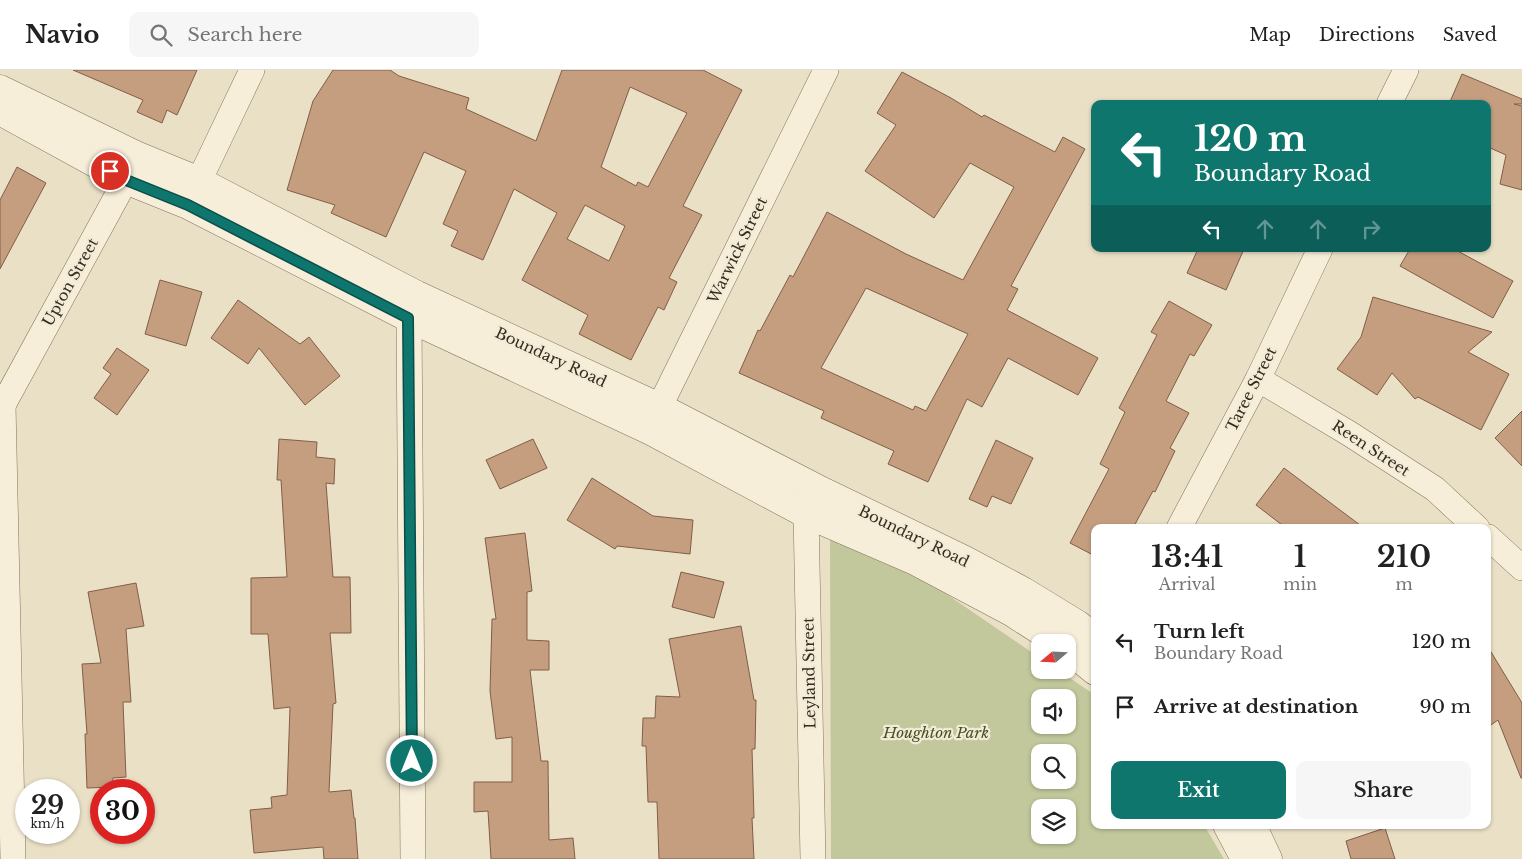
<!DOCTYPE html>
<style>
body{margin:0;font-family:"Libre Baskerville",serif;background:#f6f6f6;color:#222;height:100vh;display:flex;flex-direction:column;font-size:19px;white-space:nowrap}
*{box-sizing:border-box;margin:0}
p{font-size:16px;color:#767676}
.icon{flex:none;width:28px;height:28px;fill:none;stroke:currentColor;stroke-width:2;stroke-linecap:round;stroke-linejoin:round}
.map{position:relative;flex:1;overflow:hidden}
.sheet{position:absolute;left:1091px;top:454px;width:400px;height:305px;display:flex;flex-direction:column;background:#fff;border-radius:10px;box-shadow:0 1px 4px #0004}
.sheet>*{flex:none}
.hud{position:absolute;left:1091px;top:30px;width:400px;height:152px;border-radius:10px;box-shadow:0 1px 4px #0004;background:#0f766e;color:#fff;overflow:hidden}
.needle{width:32px;rotate:251deg}
.tools{position:absolute;left:1031px;top:564px;display:grid;gap:10px}
.tools a{display:grid;place-items:center;width:45px;height:45px;border-radius:10px;background:#fff;box-shadow:0 1px 4px #0004;font-size:25px}
.speed{position:absolute;left:15px;top:709px;display:flex;gap:10px;font-size:25px;font-weight:700;text-align:center}
.speed>*{display:grid;place-content:center;width:65px;height:65px;border-radius:50%;background:#fff;box-shadow:0 1px 4px #0004;line-height:1}
.speed small{font-size:12px;font-weight:400}
.speed .limit{border:8px solid #d22;background:#fff;color:#111}
.pin{position:absolute;display:grid;place-items:center;width:42px;height:42px;color:#fff;margin:-21px;border:2px solid #fff;border-radius:50%;box-shadow:0 1px 5px #0007}
.me{position:absolute;width:55px;margin:-28px;rotate:0deg;stroke-linejoin:round;filter:drop-shadow(0 0 4px #0008)}
.turn{display:flex;align-items:center;gap:18px;height:105px;padding:0 20px;font-size:22px}
.turn .icon{width:65px;height:65px;stroke-width:2.5}
.turn b{display:block;font-size:35px;line-height:42px}
.lanes{display:flex;align-items:center;height:48px;padding:0 20px;background:#0003;justify-content:center;gap:25px;direction:ltr}
.lanes .off{opacity:.35}
.eta{display:flex;justify-content:space-evenly;align-items:center;height:85px;text-align:center}
.eta b{font-size:30px;font-weight:600;line-height:35px}
.primary-button{display:flex;gap:10px;margin-top:auto;padding:10px 20px}
.primary-button a{flex:1;height:58px;border-radius:10px;background:#0f766e;color:#fff;font-size:20px;font-weight:600;line-height:58px;text-align:center}
.primary-button a+a{background:#f6f6f6;color:#222}
ul{padding:0;list-style:none}
li{display:flex;align-items:center;gap:15px;height:65px;padding:0 20px}
li div{flex:1}
li b{display:block;font-size:19px}
li em{font-style:normal}
header{display:flex;align-items:center;gap:30px;box-sizing:border-box;height:70px;padding:0 25px;background:#fff;border-bottom:1px solid #e0e0e0}
header strong{font-size:24px}
nav{display:flex;gap:28px;margin-inline-start:auto;font-size:18px}
.search{width:350px;height:45px;background:#f6f6f6;display:flex;align-items:center;gap:12px;box-sizing:border-box;padding:0 18px;border-radius:10px;color:#767676;font-size:19px}
.map>svg:first-child{display:block}
.green{fill:#c2c89b;fill-rule:evenodd}
.building{fill:#c59e80;stroke:#815e46;fill-rule:evenodd}
.lines{fill:none;stroke-linecap:round;stroke-linejoin:round}
.minor-casing{stroke:#84735e;stroke-width:26}
.tertiary-casing{stroke:#84735e;stroke-width:29}
.minor{stroke:#f6eed9;stroke-width:25}
.tertiary{stroke:#f6eed9;stroke-width:28}
.route-casing{stroke:#0a4d48;stroke-width:12}
.route{stroke:#0f766e;stroke-width:9}
.labels{text-anchor:middle;dominant-baseline:central;stroke-width:4.5;stroke-linejoin:round;paint-order:stroke}
.street-label{font-size:15px;fill:#362b20;stroke:#f2ebd5}
.park-label{font-size:15px;font-style:italic;fill:#465028;stroke:#f2ebd5}
</style>
<header>
<strong>Navio</strong>
<div class="search"><svg class="icon" aria-label="search" viewBox="0 0 24 24"><circle cx="10" cy="10" r="6"/><path d="M15 15l6 6"/></svg>Search here</div>
<nav><a>Map</a><a>Directions</a><a>Saved</a></nav>
</header>
<div class="map">
<svg width="1522" height="789" viewBox="0 0 1522 789">
<rect width="100%" height="100%" fill="#eae0c6"/>
<!-- green -->
<path class="green" d="M830,463l112,58 98,67v12h18l37,25v130h109l20,34h-393zM1040,628h28v27h-28zM1040,682h28v28h-28zM1040,738h28v27h-28z"/>
<!-- building -->
<g class="building">
<path d="M73,0h124l-20,45 -10,-5 -5,13 -25,-11 6,-12z"/>
<path d="M333,0h57l9,6 70,22 -3,11 70,32 26,-71h141l39,20 -59,116 19,9 -33,63 8,4 -13,28 -6,-3 -27,53 -52,-26 9,-19 -66,-35 35,-67 -43,-24 -31,71 -32,-14 7,-15 -15,-7 23,-53 -42,-19 -38,85 -55,-24 4,-8 -48,-15 26,-89zM630,17l57,26 -39,74 -10,-5 -2,4 -35,-19zM585,135l40,21 -16,35 -42,-22z"/>
<path d="M902,2l49,26 31,19 2,-2 71,37 8,-15 22,12 -74,137 7,3 -11,21 91,48 -20,37 -70,-37 -26,49 -15,-8 -39,83 -40,-18 6,-13 -73,-33 3,-7 -85,-38 19,-43 2,1 30,-56 3,2 34,-65 79,42 57,26 51,-93 -44,-24 -36,55 -69,-47 31,-46 -19,-12zM866,218l102,46 -42,77 -11,-5 -2,4 -92,-42z"/>
<path d="M1462,4l60,25v5h-8l8,2v84l-22,-6 6,-29 -18,-8v-43h-39z"/>
<path d="M17,97l29,16 -46,86v-69z"/>
<path d="M1198,179h46l-18,41 -39,-17z"/>
<path d="M1410,179h44l59,32 -20,37 -93,-52z"/>
<path d="M160,210l42,12 -16,54 -41,-12z"/>
<path d="M1373,227l119,35 -24,20 41,22 -28,56 -63,-33 -3,2 -23,-26 -15,22 -40,-26 24,-32z"/>
<path d="M238,230l62,44 9,-7 31,39 -35,29 -46,-57 -11,16 -37,-26z"/>
<path d="M1169,231l43,24 -18,31 -4,-2 -24,47 23,12 -19,35 5,3 -20,41 -2,-1 -20,37h-38v28l-25,-13 39,-74 -9,-5 25,-52 -6,-4 38,-73 -6,-3z"/>
<path d="M117,278l32,22 -32,45 -23,-17 17,-24 -8,-6z"/>
<path d="M1522,341v55l-27,-28z"/>
<path d="M279,369l38,3 -1,15 19,2 -1,25 -8,-1 7,94h17l1,56h-21l6,70 -3,1 -4,88 22,-2 3,28h1l3,41h-34l-1,-12 -69,6 -4,-43 22,-2 -1,-11 16,-2 3,-88 -16,2 -6,-75h-17v-56l36,-1 -6,-97h-4z"/>
<path d="M533,369l14,29 -47,21 -14,-29z"/>
<path d="M996,370l37,18 -22,46 -19,-8 -5,11 -18,-8z"/>
<path d="M1284,398l80,60h-78l-30,-23z"/>
<path d="M592,408l61,38 40,4 -3,34 -73,-8 -2,3 -48,-29z"/>
<path d="M525,463l7,58 -5,1v48l22,1v29h-19l11,91h7l1,79 24,-2 2,21h-84l-3,-48 -14,1v-30h38v-45l-16,2 -6,-48 2,-72h4l-11,-81z"/>
<path d="M681,502l43,10 -10,36 -42,-11z"/>
<path d="M136,513l8,43 -18,3 5,73h-8l3,75 -13,1v9l-26,1 -2,-54h2l-5,-70 19,-1 -13,-71z"/>
<path d="M741,556l13,74h2l-1,49h-3l2,69h-2l2,41h-95l-2,-57h-9l-2,-56h-4l1,-28h12l1,-22 24,1 -11,-58z"/>
<path d="M1488,577l34,56v75h-1l-23,-58 -10,7z"/>
<path d="M1385,758l10,31h-44l-5,-18z"/>
</g>
<g class="lines">
<!-- minor casing -->
<g class="minor-casing">
<g id="minor">
<path d="M1389,34l17,-34"/>
<path d="M199,111l53,-111"/>
<path d="M1258,309l92,55 85,55 42,39"/>
<path d="M3,335l10,454"/>
<path d="M0,337l3,-2 132,-242"/>
<path d="M651,354l175,-354"/>
<path d="M813,426l-7,18 7,345"/>
<path d="M1179,458l79,-149 62,-130"/>
<path d="M1488,467l34,31"/>
<path d="M413,789l-4,-541 6,-18"/>
</g>
</g>
<!-- tertiary casing -->
<g class="tertiary-casing">
<g id="tertiary">
<path d="M0,19l138,67 61,25 218,114 242,112 157,81 149,72 58,31 54,33 18,13"/>
<path d="M0,41l126,69 62,25 221,113 240,112 157,84 109,47 98,52 45,29"/>
<path d="M1068,579l27,22"/>
<path d="M1227,755l18,34"/>
<path d="M1252,755l16,34"/>
</g>
</g>
<!-- minor -->
<use href="#minor" class="minor"/>
<!-- tertiary -->
<use href="#tertiary" class="tertiary"/>
</g>
<g class="lines">
<!-- route casing -->
<g class="route-casing">
<path id="route" d="M110,101l16,9 62,25 220,113 4,443"/>
</g>
<!-- route -->
<use href="#route" class="route"/>
</g>
<g class="labels">
<!-- street labels -->
<g class="street-label">
<text transform="translate(737 180) rotate(-64)">Warwick Street</text>
<text transform="translate(70 212) rotate(-61)">Upton Street</text>
<text transform="translate(551 287) rotate(25)">Boundary Road</text>
<text transform="translate(1251 319) rotate(-63)">Taree Street</text>
<text transform="translate(1371 378) rotate(33)">Reen Street</text>
<text transform="translate(914 466) rotate(26)">Boundary Road</text>
<text transform="translate(809 603) rotate(-91)">Leyland Street</text>
</g>
<!-- park labels -->
<g class="park-label">
<text x="936" y="662">Houghton Park</text>
</g>
</g>
</svg>
<div class="tools">
<a><svg class="needle" viewBox="-14 -14 28 28"><path d="M0-13l5 13h-10z" fill="#e53935"/><path d="M0 13l5-13h-10z" fill="#767676"/></svg></a>
<a><svg class="icon" aria-label="sound" viewBox="0 0 24 24"><path d="M4 9h4l5-4v14l-5-4H4zM17 9q2 3 0 6"/></svg></a>
<a><svg class="icon" aria-label="search" viewBox="0 0 24 24"><circle cx="10" cy="10" r="6"/><path d="M15 15l6 6"/></svg></a>
<a><svg class="icon" aria-label="layers" viewBox="0 0 24 24"><path d="M12 4l9 5-9 5-9-5zM3 14l9 5 9-5"/></svg></a>
</div>
<div class="speed"><div>29<small>km/h</small></div><div class="limit">30</div></div>
<div class="pin" style="left:110px;top:101px;background:#d93025"><svg class="icon" aria-label="arrive" viewBox="0 0 24 24"><path d="M6 21V4h12l-3 4 3 4H6"/></svg></div>
<svg class="me" style="left:412px;top:691px" viewBox="-20 -20 40 40"><circle r="17" fill="#0f766e" stroke="#fff" stroke-width="3"/><path d="M0-11L8 9 0 5-8 9z" fill="#fff"/></svg>
<div class="hud">
<div class="turn"><svg class="icon" aria-label="left" viewBox="0 0 24 24"><path d="M17 20v-9H6M10 6l-5 5 5 5"/></svg><div><b>120 m</b>Boundary Road</div></div>
<div class="lanes"><svg class="icon" aria-label="left" viewBox="0 0 24 24"><path d="M17 20v-9H6M10 6l-5 5 5 5"/></svg><svg class="icon off" aria-label="ahead" viewBox="0 0 24 24"><path d="M12 20V5M6 11l6-6 6 6"/></svg><svg class="icon off" aria-label="ahead" viewBox="0 0 24 24"><path d="M12 20V5M6 11l6-6 6 6"/></svg><svg class="icon off" aria-label="right" viewBox="0 0 24 24"><path d="M7 20v-9h11M14 6l5 5-5 5"/></svg></div>
</div>
<section class="sheet">
<div class="eta">
<div><b>13:41</b><p>Arrival</p></div>
<div><b>1</b><p>min</p></div>
<div><b>210</b><p>m</p></div>
</div>
<ul>
<li><svg class="icon" aria-label="left" viewBox="0 0 24 24"><path d="M17 20v-9H6M10 6l-5 5 5 5"/></svg><div><b>Turn left</b><p>Boundary Road</p></div><em>120 m</em></li>
<li><svg class="icon" aria-label="arrive" viewBox="0 0 24 24"><path d="M6 21V4h12l-3 4 3 4H6"/></svg><div><b>Arrive at destination</b></div><em>90 m</em></li>
</ul>
<div class="primary-button"><a>Exit</a><a>Share</a></div>
</section>
</div>
